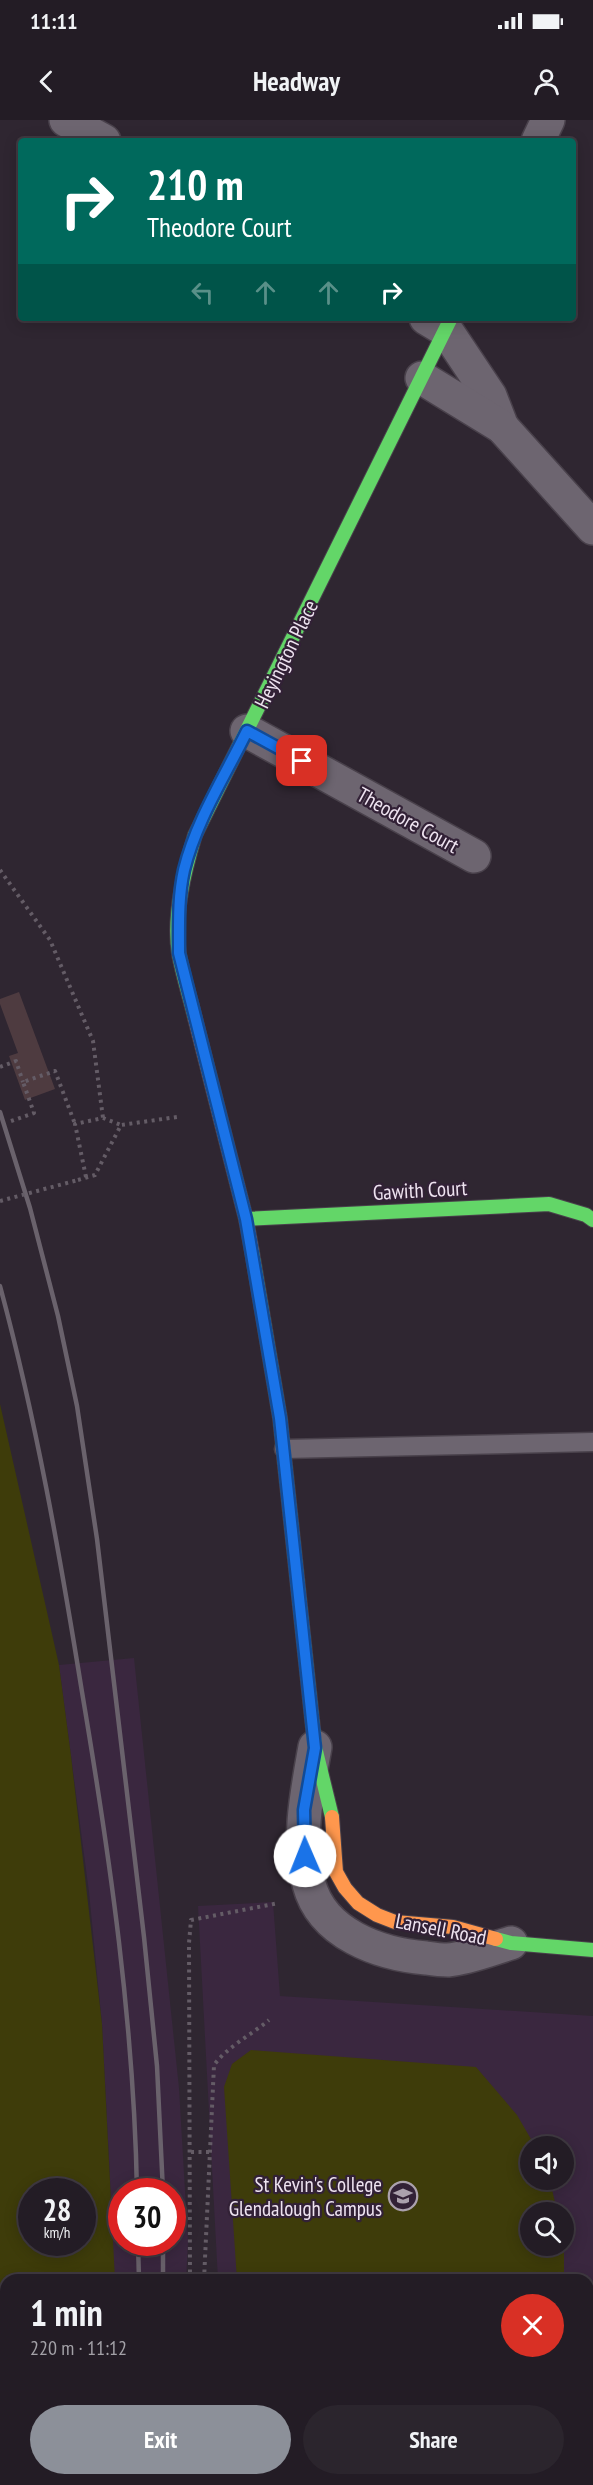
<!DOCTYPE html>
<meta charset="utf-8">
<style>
body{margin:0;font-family:"PT Sans Narrow",sans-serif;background:#2b252d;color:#f1f3f6;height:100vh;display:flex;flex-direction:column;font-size:22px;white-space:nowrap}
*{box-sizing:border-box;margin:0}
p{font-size:20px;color:#a3a1a7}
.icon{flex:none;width:33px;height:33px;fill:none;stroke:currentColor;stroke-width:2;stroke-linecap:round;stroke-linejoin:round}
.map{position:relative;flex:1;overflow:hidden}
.sheet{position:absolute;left:0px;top:2154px;width:594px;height:212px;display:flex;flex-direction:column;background:#231c25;border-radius:18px 18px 0 0;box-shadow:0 3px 15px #0003,0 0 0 2px #403a42}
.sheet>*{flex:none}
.banner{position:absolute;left:18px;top:18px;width:558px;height:183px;border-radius:6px;box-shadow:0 3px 15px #0003,0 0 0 2px #403a42;background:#00695c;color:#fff;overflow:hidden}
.fabs{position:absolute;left:520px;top:2016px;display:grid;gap:12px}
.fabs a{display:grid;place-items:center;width:54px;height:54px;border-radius:50%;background:#231c25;box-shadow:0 3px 15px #0003,0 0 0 2px #403a42;font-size:30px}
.speed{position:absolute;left:18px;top:2058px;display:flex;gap:12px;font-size:30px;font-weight:700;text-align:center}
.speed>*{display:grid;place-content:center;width:78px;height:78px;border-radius:50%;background:#231c25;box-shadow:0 3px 15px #0003,0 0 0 2px #403a42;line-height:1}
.speed small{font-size:15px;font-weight:400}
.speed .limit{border:9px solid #d22;background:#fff;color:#111}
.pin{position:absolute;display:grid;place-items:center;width:51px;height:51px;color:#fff;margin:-26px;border-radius:12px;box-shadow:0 3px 9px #0006}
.me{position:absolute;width:66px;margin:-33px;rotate:359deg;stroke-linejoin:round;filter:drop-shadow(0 0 4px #0008)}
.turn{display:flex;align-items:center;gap:21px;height:126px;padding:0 30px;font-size:27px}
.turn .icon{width:78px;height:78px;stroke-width:2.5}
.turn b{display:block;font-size:42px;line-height:51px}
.lanes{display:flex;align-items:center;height:57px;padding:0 30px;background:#0003;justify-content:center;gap:30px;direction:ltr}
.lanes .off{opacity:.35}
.round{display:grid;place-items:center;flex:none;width:63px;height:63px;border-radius:32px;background:#2b252d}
.headline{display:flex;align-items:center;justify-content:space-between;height:102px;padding:0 30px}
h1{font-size:36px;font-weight:700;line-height:45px}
.button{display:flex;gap:12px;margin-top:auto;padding:12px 30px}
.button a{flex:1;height:69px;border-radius:36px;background:#8c9099;color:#fff;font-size:24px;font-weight:700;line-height:69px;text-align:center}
.button a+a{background:#2b252d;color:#f1f3f6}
.status{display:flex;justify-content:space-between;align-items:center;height:42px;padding:0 30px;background:#231c25;direction:ltr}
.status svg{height:16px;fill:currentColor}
header{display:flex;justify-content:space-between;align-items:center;height:78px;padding:0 30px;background:#231c25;font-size:27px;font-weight:700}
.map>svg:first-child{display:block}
.built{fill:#3a273f;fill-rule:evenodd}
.green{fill:#3e3c0a;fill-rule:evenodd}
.water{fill:#041726}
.building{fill:#4e3b40}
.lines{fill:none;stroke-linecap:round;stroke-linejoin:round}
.lane-casing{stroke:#49414b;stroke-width:21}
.street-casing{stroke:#49414b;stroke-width:36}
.fast-casing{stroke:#49414b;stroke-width:16}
.slow-casing{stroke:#49414b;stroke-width:16}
.path{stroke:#645c66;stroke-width:4;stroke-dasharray:3 4.5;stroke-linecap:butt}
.lane{stroke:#6d6570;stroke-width:18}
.street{stroke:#6d6570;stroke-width:33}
.fast{stroke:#63d668;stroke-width:14}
.slow{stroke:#ff974d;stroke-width:14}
.rail{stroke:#6a626c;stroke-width:4.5}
.path-bridge{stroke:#645c66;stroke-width:4;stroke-dasharray:3 4.5;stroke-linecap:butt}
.route-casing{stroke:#114b97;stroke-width:15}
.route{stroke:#1a73e8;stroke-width:10}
.labels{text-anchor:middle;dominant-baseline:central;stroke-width:4.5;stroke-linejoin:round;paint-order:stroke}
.street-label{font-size:21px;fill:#eee3f0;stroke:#322136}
.poi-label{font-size:21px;fill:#eee3f0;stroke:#322136;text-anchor:end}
</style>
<div class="status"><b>11:11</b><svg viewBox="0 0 49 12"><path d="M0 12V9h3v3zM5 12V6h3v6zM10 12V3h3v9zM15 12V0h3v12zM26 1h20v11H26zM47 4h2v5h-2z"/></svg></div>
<header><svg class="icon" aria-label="back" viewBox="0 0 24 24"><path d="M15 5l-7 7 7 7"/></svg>Headway<svg class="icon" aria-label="person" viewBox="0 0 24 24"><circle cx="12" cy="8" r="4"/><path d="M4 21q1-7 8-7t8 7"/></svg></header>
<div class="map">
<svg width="593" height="2365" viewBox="0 0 593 2365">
<rect width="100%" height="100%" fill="#2f2631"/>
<!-- built -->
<g class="built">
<path d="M134,1538l45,430 9,154 -2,38h-74l-2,-102 -8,-154 -13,-132 -30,-227zM122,2072h50v50h-50z"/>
<path d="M273,1782l7,94 313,20v469h-333l-7,-5h335v-200h-370l-20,-374zM531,2026h33v34h-33zM531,2092h33v34h-33z"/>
</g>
<!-- green -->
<g class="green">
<path d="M0,1284l59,261 12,91 31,268 13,256h-109v152l-6,-8zM63,2071l19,1v50h-50v-50z"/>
<path d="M251,1930l225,17 41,48 18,31h-4v34h19l7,32h-26v34h33v34h-327l-13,-193 8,-23z"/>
<path d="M41,2360h212l7,5h-215z"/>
<path d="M496,2360h71l-3,5h-71z"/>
</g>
<!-- water -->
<path class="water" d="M0,2304l6,8v48h35l4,5h-45z"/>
<!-- building -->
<path class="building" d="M19,872l36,97 -30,11 -16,-44 9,-3 -18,-49v-5z"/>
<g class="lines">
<!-- lane casing -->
<g class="lane-casing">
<path id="lane" d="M284,1329l309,-7"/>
</g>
<!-- street casing -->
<g class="street-casing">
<g id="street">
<path d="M66,0l38,21"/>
<path d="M538,21l10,-21"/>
<path d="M426,198l20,12 44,66 12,31"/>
<path d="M422,258l80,49 91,101"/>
<path d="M247,611l227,125"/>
<path d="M315,1627c-8,45 -18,92 -6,137 13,50 70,70 117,74 7,1 15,2 22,2 21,-2 43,-11 63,-17"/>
</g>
</g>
<!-- fast casing -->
<g class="fast-casing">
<g id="fast">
<path d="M195,898c-5,-21 -12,-42 -16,-64 -6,-38 5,-82 16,-119l256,-517"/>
<path d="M246,1099l303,-15 37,11 7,5"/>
<path d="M252,1132l28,166 35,329 17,70"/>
<path d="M496,1819l15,4 82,7"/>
</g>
</g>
<!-- slow casing -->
<g class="slow-casing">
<g id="slow">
<path d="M195,898l51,201 6,33"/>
<path d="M332,1697l4,55 9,16 13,15 19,12 18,7 58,5 43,12"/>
</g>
</g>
<!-- path -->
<g class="path">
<path d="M0,750l50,70 43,101 10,77"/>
<path d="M0,947l16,-6 7,21"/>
<path d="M11,1001l23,-8 -11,-31 32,-11 20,53"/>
<path d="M86,1057l-11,-53 28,-6 18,7"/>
<path d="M78,1060l17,-5 26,-50 56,-8"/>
<path d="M191,2032h19"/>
<path d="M190,2160l-1,-337 2,-23 88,-17"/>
<path d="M204,2160l10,-215c13,-18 37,-30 55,-45"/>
<path d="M94,2360l5,5"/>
<path d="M223,2360l7,5"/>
<path d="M175,2365v-5"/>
</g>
<!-- lane -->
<use href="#lane" class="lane"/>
<!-- street -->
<use href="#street" class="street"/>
<!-- fast -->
<use href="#fast" class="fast"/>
<!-- slow -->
<use href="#slow" class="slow"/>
<!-- rail -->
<g class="rail">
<path d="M0,992l30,96 28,108 19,90 20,133 47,398 13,129 6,126"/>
<path d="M0,1166c36,133 60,270 82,406 28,166 52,332 55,500"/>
<path d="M138,2122l1,38"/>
<path d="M163,2160v-38"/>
<path d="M133,2365v-5"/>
<path d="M158,2365v-5"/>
</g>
<!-- path-bridge -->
<path class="path-bridge" d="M0,1081l78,-21"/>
</g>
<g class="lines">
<!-- route casing -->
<g class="route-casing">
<path id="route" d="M302,641l-55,-30c-22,45 -51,90 -63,139 -6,27 -5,55 -5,83l67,266 34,199 35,330 -11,62 1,46"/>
</g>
<!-- route -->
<use href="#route" class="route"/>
</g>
<!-- icons -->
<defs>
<g id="school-ring" transform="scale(1.5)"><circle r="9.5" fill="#322136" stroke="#aba1ad" stroke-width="1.5"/><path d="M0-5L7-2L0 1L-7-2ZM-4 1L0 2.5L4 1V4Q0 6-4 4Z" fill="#aba1ad"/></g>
</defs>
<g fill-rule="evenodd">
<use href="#school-ring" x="403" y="2076"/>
</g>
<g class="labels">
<!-- street labels -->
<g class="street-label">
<text transform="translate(286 534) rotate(-64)">Heyington Place</text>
<text transform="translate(408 700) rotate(29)">Theodore Court</text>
<text transform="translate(420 1070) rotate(-3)">Gawith Court</text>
<text transform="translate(441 1809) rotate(11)">Lansell Road</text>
</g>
<!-- poi labels -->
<g class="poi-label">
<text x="382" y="2064">St Kevin's College<tspan x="382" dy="24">Glendalough Campus</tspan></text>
</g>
</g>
</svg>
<div class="fabs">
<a><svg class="icon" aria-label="sound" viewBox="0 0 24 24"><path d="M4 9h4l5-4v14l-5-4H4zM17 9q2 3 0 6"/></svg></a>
<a><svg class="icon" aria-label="search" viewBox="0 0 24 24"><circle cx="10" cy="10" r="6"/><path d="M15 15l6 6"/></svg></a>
</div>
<div class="speed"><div>28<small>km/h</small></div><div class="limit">30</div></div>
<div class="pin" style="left:302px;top:641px;background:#d93025"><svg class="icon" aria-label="arrive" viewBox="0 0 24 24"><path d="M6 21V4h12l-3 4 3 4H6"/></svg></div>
<svg class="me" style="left:305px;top:1736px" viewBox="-20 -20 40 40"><circle r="19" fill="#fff"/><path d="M0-13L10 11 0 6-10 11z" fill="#1a73e8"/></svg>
<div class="banner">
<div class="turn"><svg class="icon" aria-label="right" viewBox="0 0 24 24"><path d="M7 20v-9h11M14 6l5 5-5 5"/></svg><div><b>210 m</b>Theodore Court</div></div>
<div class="lanes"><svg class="icon off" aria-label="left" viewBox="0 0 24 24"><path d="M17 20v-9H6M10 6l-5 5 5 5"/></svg><svg class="icon off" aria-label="ahead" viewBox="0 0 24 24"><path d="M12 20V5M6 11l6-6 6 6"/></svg><svg class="icon off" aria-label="ahead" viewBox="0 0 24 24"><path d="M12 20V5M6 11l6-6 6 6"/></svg><svg class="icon" aria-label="right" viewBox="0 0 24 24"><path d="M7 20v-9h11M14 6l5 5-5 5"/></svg></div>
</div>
<section class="sheet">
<div class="headline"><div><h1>1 min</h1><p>220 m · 11:12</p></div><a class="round" style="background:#d93025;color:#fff"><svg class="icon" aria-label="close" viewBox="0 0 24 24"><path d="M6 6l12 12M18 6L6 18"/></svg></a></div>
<div class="button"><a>Exit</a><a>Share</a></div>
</section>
</div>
